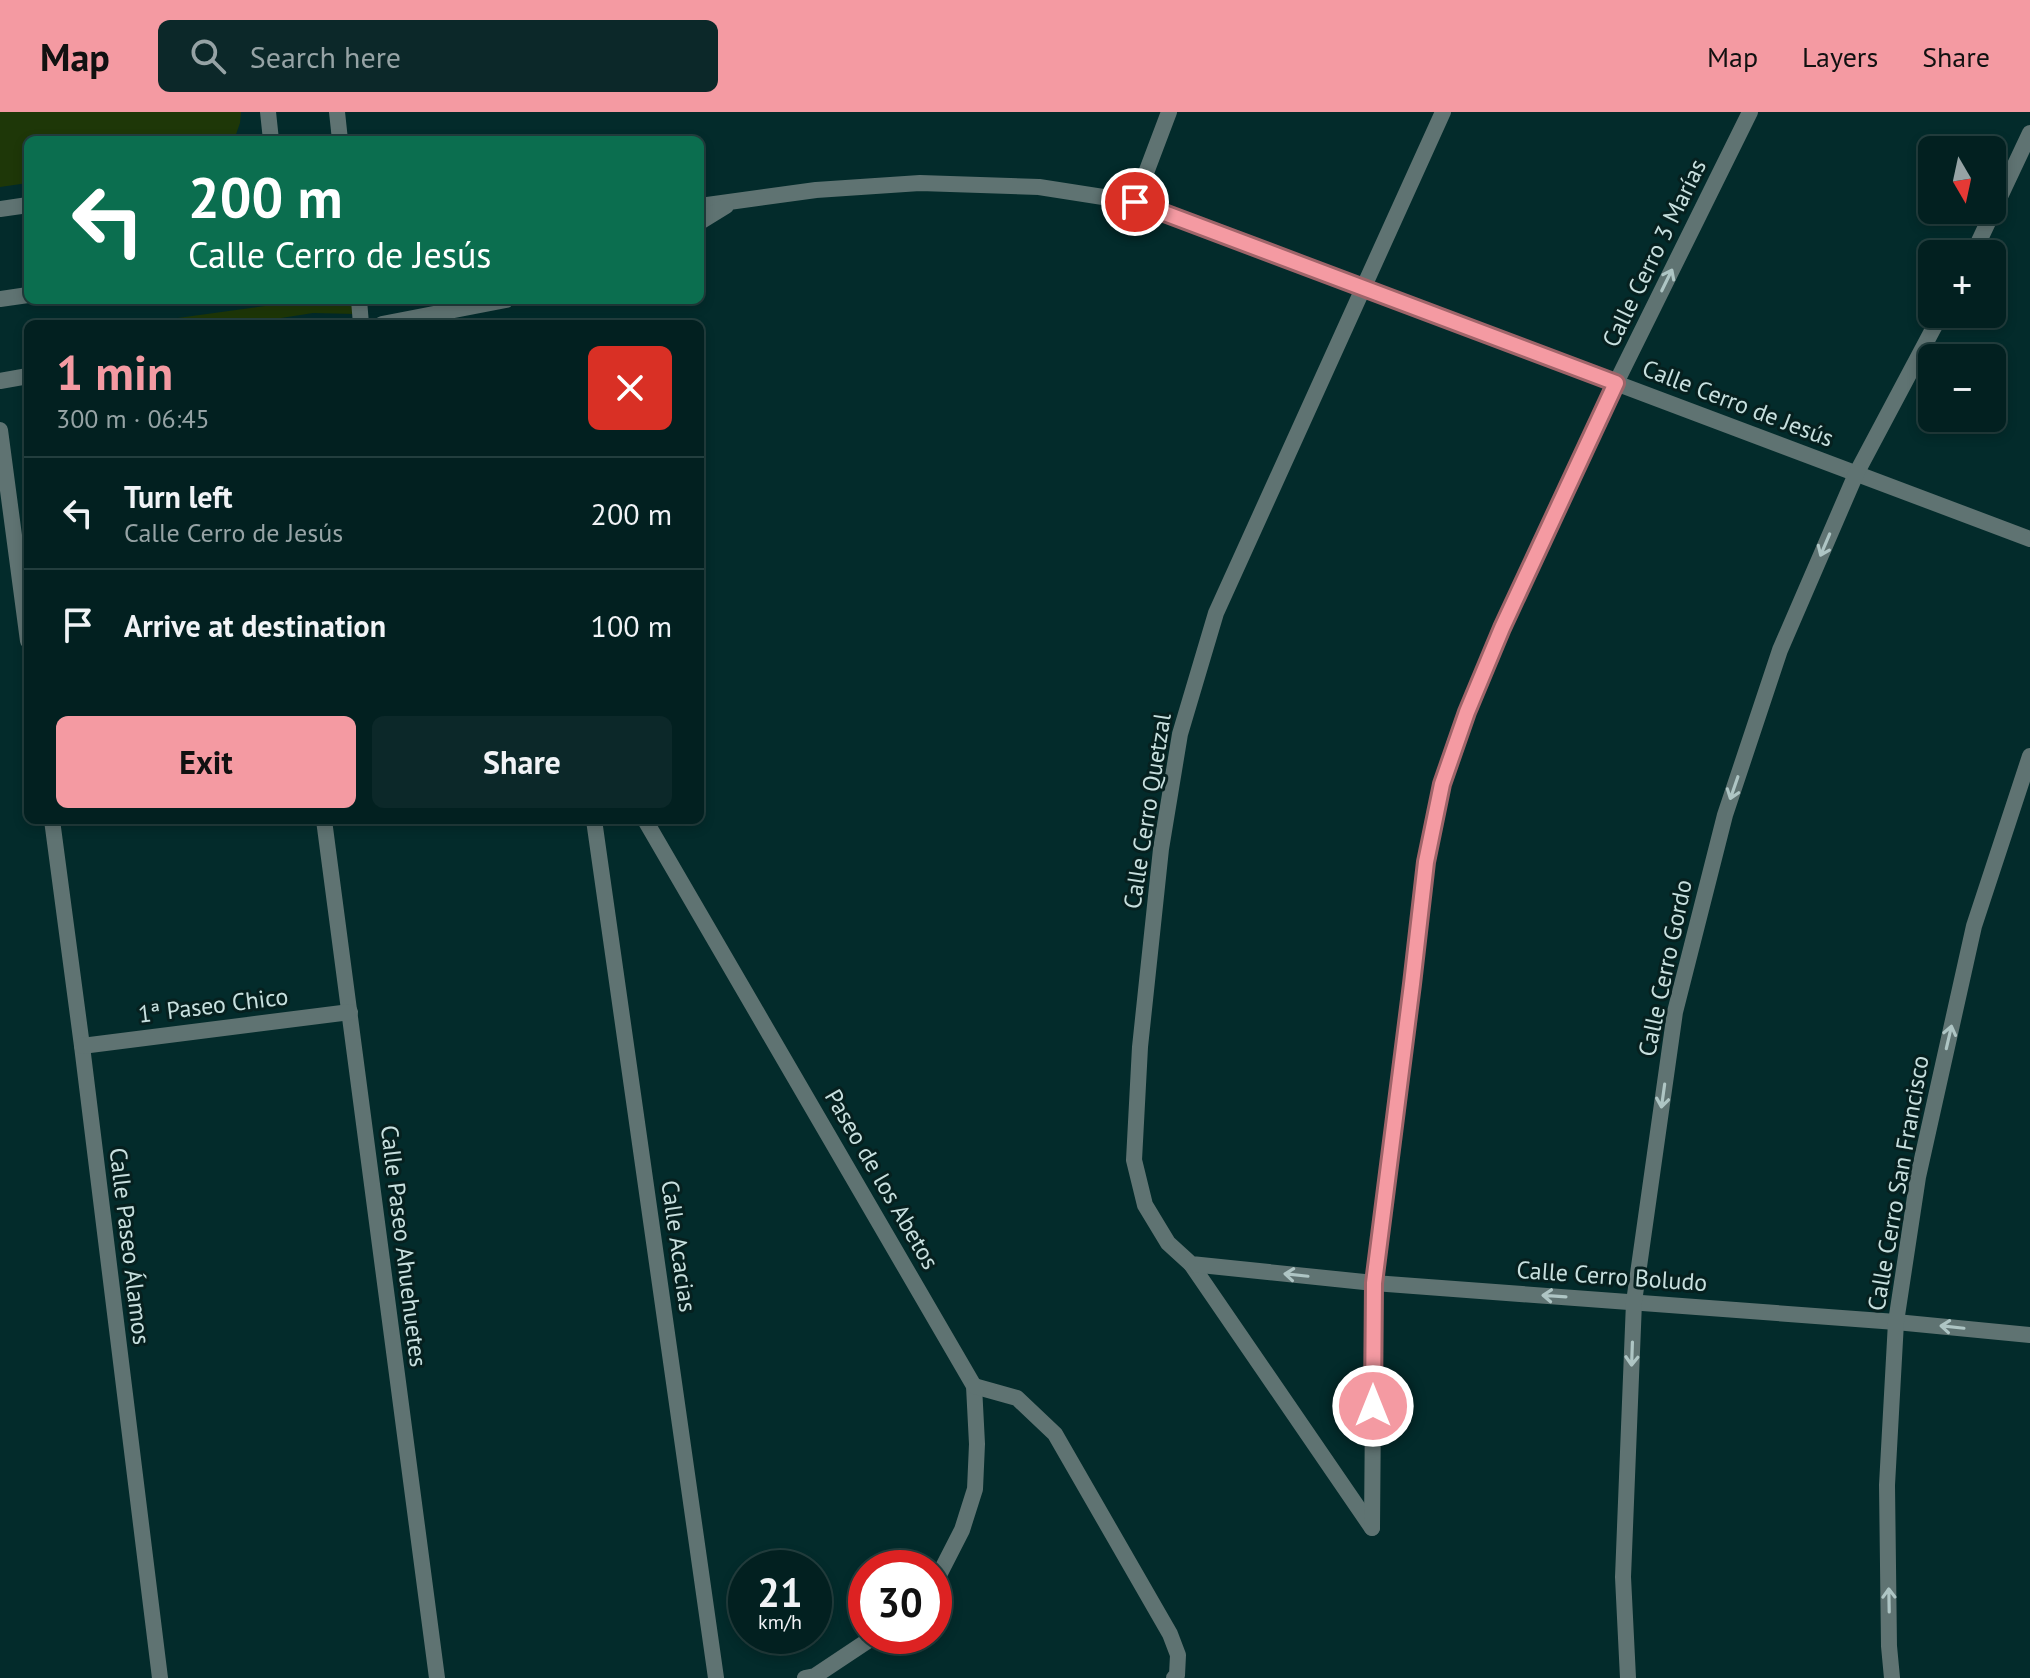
<!DOCTYPE html>
<meta charset="utf-8">
<style>
body{margin:0;font-family:"PT Sans",sans-serif;background:#0c2829;color:#f1f3f6;height:100vh;display:flex;flex-direction:column;font-size:30px;white-space:nowrap}
*{box-sizing:border-box;margin:0}
p{font-size:26px;color:#96a3a5}
.icon{flex:none;width:44px;height:44px;fill:none;stroke:currentColor;stroke-width:2;stroke-linecap:round;stroke-linejoin:round}
.map{position:relative;flex:1;overflow:hidden}
.panel{position:absolute;left:24px;top:208px;width:680px;height:504px;display:flex;flex-direction:column;background:#022020;border-radius:12px;box-shadow:0 4px 12px #0003,0 0 0 2px #233e3e}
.panel>*{flex:none}
.guide{position:absolute;left:24px;top:24px;width:680px;height:168px;border-radius:12px;box-shadow:0 4px 12px #0003,0 0 0 2px #233e3e;background:#0b6e4f;color:#fff;overflow:hidden}
.needle{width:52px;rotate:171deg}
.tools{position:absolute;left:1918px;top:24px;display:grid;gap:16px}
.tools a{display:grid;place-items:center;width:88px;height:88px;border-radius:12px;background:#022020;box-shadow:0 4px 12px #0003,0 0 0 2px #233e3e;font-size:40px}
.speed{position:absolute;left:728px;top:1438px;display:flex;gap:16px;font-size:40px;font-weight:700;text-align:center}
.speed>*{display:grid;place-content:center;width:104px;height:104px;border-radius:50%;background:#022020;box-shadow:0 4px 12px #0003,0 0 0 2px #233e3e;line-height:1}
.speed small{font-size:20px;font-weight:400}
.speed .limit{border:12px solid #d22;background:#fff;color:#111}
.pin{position:absolute;display:grid;place-items:center;width:68px;height:68px;color:#fff;margin:-34px;border:4px solid #fff;border-radius:50%;box-shadow:0 2px 8px #0007}
.me{position:absolute;width:88px;margin:-44px;rotate:0deg;stroke-linejoin:round;filter:drop-shadow(0 0 6px #0008)}
.turn{display:flex;align-items:center;gap:28px;height:168px;padding:0 32px;font-size:36px}
.turn .icon{width:104px;height:104px;stroke-width:2.5}
.turn b{display:block;font-size:56px;line-height:68px}
.round{display:grid;place-items:center;flex:none;width:84px;height:84px;border-radius:12px;background:#0c2829}
.headline{display:flex;align-items:center;justify-content:space-between;height:136px;padding:0 32px}
h1{font-size:48px;font-weight:800;line-height:60px;color:#f49aa2}
.action{display:flex;gap:16px;margin-top:auto;padding:16px 32px}
.action a{flex:1;height:92px;border-radius:12px;background:#f49aa2;color:#111;font-size:32px;font-weight:800;line-height:92px;text-align:center}
.action a+a{background:#0c2829;color:#f1f3f6}
ul{padding:0;list-style:none}
li{display:flex;align-items:center;gap:24px;height:112px;padding:0 32px;border-top:2px solid #233e3e}
li div{flex:1}
li b{display:block;font-size:30px}
li em{font-style:normal}
header{display:flex;align-items:center;gap:48px;box-sizing:border-box;height:112px;padding:0 40px;background:#f49aa2;color:#111}
header strong{font-size:38px}
nav{display:flex;gap:44px;margin-inline-start:auto;font-size:28px}
.search{width:560px;height:72px;background:#0c2829;display:flex;align-items:center;gap:20px;box-sizing:border-box;padding:0 28px;border-radius:12px;color:#96a3a5;font-size:30px}
.map>svg:first-child{display:block}
.green{fill:#1e3708}
.lines{fill:none;stroke-linecap:round;stroke-linejoin:round}
.service{stroke:#5f7372;stroke-width:16}
.minor{stroke:#5f7372;stroke-width:16}
.oneway{stroke:#aec5c4}
.route-casing{stroke:#9f6469;stroke-width:20}
.route{stroke:#f49aa2;stroke-width:14}
.labels{text-anchor:middle;dominant-baseline:central;stroke-width:6;stroke-linejoin:round;paint-order:stroke}
.street-label{font-size:24px;fill:#c8e0df;stroke:#06201f}
</style>
<header>
<strong>Map</strong>
<div class="search"><svg class="icon" aria-label="search" viewBox="0 0 24 24"><circle cx="10" cy="10" r="6"/><path d="M15 15l6 6"/></svg>Search here</div>
<nav><a>Map</a><a>Layers</a><a>Share</a></nav>
</header>
<div class="map">
<svg width="2030" height="1566" viewBox="0 0 2030 1566">
<rect width="100%" height="100%" fill="#032b2b"/>
<!-- green -->
<g class="green">
<path d="M0,0h241l-1,11 -6,17h-206v43l-28,4z"/>
<path d="M308,188h44l3,14 -42,-1 -70,11h-109z"/>
</g>
<g class="lines">
<!-- service -->
<g class="service">
<path d="M268,0l3,28"/>
<path d="M0,97l28,-4"/>
<path d="M1191,1152l181,264"/>
</g>
<!-- minor -->
<g class="minor">
<path d="M337,0l3,28"/>
<path d="M1443,0l-227,501 -36,121 -19,115 -21,198 -6,113 11,45 23,38 23,21 183,19 522,39 134,13"/>
<path d="M1135,90l34,-90"/>
<path d="M700,94l116,-16 104,-7 119,4 96,15 895,337"/>
<path d="M700,110l26,-16"/>
<path d="M1973,142l57,-121"/>
<path d="M0,187l28,-4"/>
<path d="M359,188l2,24"/>
<path d="M382,212l124,-24"/>
<path d="M0,269l28,-5"/>
<path d="M0,318l28,211"/>
<path d="M52,708l30,226 78,632"/>
<path d="M324,708l113,858"/>
<path d="M594,708l122,858"/>
<path d="M645,708l329,566 3,58 -2,45 -13,41 -22,43 -6,8"/>
<path d="M82,934l268,-34"/>
<path d="M974,1274l43,12 38,36 115,200 8,21 -1,20 -3,3"/>
<path d="M1372,1416l2,-245 38,-299 14,-122 16,-78 25,-72 35,-84 114,-245 134,-271"/>
<path d="M805,1566l10,-2 60,-40"/>
<path d="M1628,1566l-5,-101 11,-275 41,-290 50,-197 55,-165 76,-176 85,-160"/>
<path d="M1892,1566l-3,-32 -2,-161 9,-163 22,-145 56,-251 56,-170"/>
</g>
</g>
<!-- one-way arrows -->
<defs><path id="oneway-shaft" d="M-6 0H5M1.5-3L5.5 0L1.5 3" fill="none" stroke-width="1.6" stroke-linecap="round" stroke-linejoin="round" transform="scale(2)"/></defs>
<g class="oneway">
<use href="#oneway-shaft" transform="translate(1667 168) rotate(-64)"/>
<use href="#oneway-shaft" transform="translate(1825 433) rotate(113)"/>
<use href="#oneway-shaft" transform="translate(1734 676) rotate(109)"/>
<use href="#oneway-shaft" transform="translate(1949 925) rotate(-77)"/>
<use href="#oneway-shaft" transform="translate(1663 984) rotate(98)"/>
<use href="#oneway-shaft" transform="translate(1296 1163) rotate(-174)"/>
<use href="#oneway-shaft" transform="translate(1554 1184) rotate(-176)"/>
<use href="#oneway-shaft" transform="translate(1952 1215) rotate(-174)"/>
<use href="#oneway-shaft" transform="translate(1632 1242) rotate(92)"/>
<use href="#oneway-shaft" transform="translate(1889 1488) rotate(-91)"/>
</g>
<g class="lines">
<!-- route casing -->
<g class="route-casing">
<path id="route" d="M1135,90l481,181 -114,245 -35,84 -25,72 -16,78 -14,122 -38,299 -1,123"/>
</g>
<!-- route -->
<use href="#route" class="route"/>
</g>
<g class="labels">
<!-- street labels -->
<g class="street-label">
<text transform="translate(1654 141) rotate(-64)">Calle Cerro 3 Marías</text>
<text transform="translate(1738 291) rotate(21)">Calle Cerro de Jesús</text>
<text transform="translate(1147 699) rotate(-81)">Calle Cerro Quetzal</text>
<text transform="translate(1665 856) rotate(-78)">Calle Cerro Gordo</text>
<text transform="translate(213 893) rotate(-7)">1ª Paseo Chico</text>
<text transform="translate(882 1067) rotate(60)">Paseo de los Abetos</text>
<text transform="translate(1898 1071) rotate(-80)">Calle Cerro San Francisco</text>
<text transform="translate(130 1134) rotate(83)">Calle Paseo Álamos</text>
<text transform="translate(404 1134) rotate(83)">Calle Paseo Ahuehuetes</text>
<text transform="translate(679 1134) rotate(82)">Calle Acacias</text>
<text transform="translate(1612 1164) rotate(4)">Calle Cerro Boludo</text>
</g>
</g>
</svg>
<div class="tools">
<a><svg class="needle" viewBox="-14 -14 28 28"><path d="M0-13l5 13h-10z" fill="#e53935"/><path d="M0 13l5-13h-10z" fill="#96a3a5"/></svg></a>
<a>+</a>
<a>−</a>
</div>
<div class="speed"><div>21<small>km/h</small></div><div class="limit">30</div></div>
<div class="pin" style="left:1135px;top:90px;background:#d93025"><svg class="icon" aria-label="arrive" viewBox="0 0 24 24"><path d="M6 21V4h12l-3 4 3 4H6"/></svg></div>
<svg class="me" style="left:1373px;top:1294px" viewBox="-20 -20 40 40"><circle r="17" fill="#f49aa2" stroke="#fff" stroke-width="3"/><path d="M0-11L8 9 0 5-8 9z" fill="#fff"/></svg>
<div class="guide">
<div class="turn"><svg class="icon" aria-label="left" viewBox="0 0 24 24"><path d="M17 20v-9H6M10 6l-5 5 5 5"/></svg><div><b>200 m</b>Calle Cerro de Jesús</div></div>
</div>
<section class="panel">
<div class="headline"><div><h1>1 min</h1><p>300 m · 06:45</p></div><a class="round" style="background:#d93025;color:#fff"><svg class="icon" aria-label="close" viewBox="0 0 24 24"><path d="M6 6l12 12M18 6L6 18"/></svg></a></div>
<ul>
<li><svg class="icon" aria-label="left" viewBox="0 0 24 24"><path d="M17 20v-9H6M10 6l-5 5 5 5"/></svg><div><b>Turn left</b><p>Calle Cerro de Jesús</p></div><em>200 m</em></li>
<li><svg class="icon" aria-label="arrive" viewBox="0 0 24 24"><path d="M6 21V4h12l-3 4 3 4H6"/></svg><div><b>Arrive at destination</b></div><em>100 m</em></li>
</ul>
<div class="action"><a>Exit</a><a>Share</a></div>
</section>
</div>
